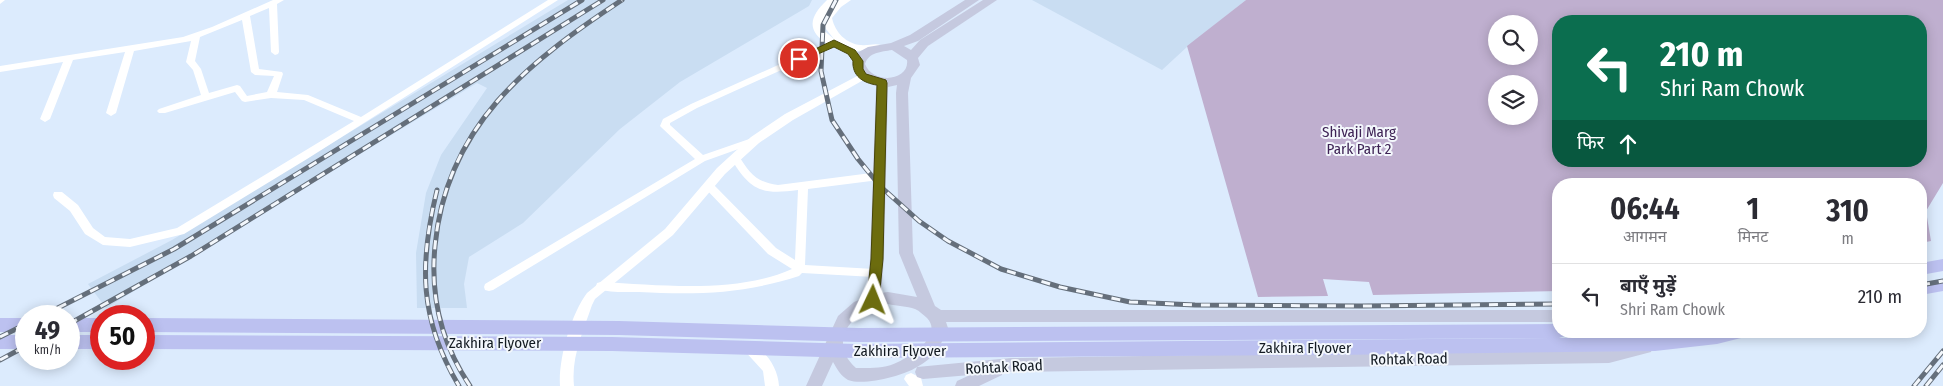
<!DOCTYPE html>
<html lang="hi">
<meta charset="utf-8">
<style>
body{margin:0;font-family:"Fira Sans Condensed","Noto Sans Devanagari",sans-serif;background:#f2f2f3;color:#2b2b33;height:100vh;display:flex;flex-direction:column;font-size:19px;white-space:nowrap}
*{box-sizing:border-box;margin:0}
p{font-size:16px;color:#7c7c81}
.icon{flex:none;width:28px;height:28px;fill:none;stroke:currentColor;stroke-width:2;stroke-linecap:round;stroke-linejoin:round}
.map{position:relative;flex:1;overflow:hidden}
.side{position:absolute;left:1552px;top:178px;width:375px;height:160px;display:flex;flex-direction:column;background:#fff;border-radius:20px;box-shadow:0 2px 12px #0003}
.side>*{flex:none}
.banner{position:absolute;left:1552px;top:15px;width:375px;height:152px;border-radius:20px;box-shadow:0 2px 12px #0003;background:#0b6e4f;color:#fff;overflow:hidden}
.controls{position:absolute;left:1488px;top:15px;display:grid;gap:10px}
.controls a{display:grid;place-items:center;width:50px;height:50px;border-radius:50%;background:#fff;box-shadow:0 2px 12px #0003;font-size:25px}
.speed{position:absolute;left:15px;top:305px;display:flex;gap:10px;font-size:25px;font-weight:700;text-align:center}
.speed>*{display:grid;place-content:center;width:65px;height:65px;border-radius:50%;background:#fff;box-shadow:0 2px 12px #0003;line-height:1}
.speed small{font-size:12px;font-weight:400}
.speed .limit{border:8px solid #d22;background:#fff;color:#111}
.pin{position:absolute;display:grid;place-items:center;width:42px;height:42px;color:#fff;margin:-21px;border:2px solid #fff;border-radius:50%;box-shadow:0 1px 5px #0007}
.me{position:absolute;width:55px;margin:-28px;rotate:2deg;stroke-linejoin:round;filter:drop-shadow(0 0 4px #0008)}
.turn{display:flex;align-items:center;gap:18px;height:105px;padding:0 25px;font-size:22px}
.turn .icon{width:65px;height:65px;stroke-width:2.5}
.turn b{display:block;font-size:35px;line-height:42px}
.then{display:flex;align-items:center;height:48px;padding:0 25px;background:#0003;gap:10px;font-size:19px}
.eta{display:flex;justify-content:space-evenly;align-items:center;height:85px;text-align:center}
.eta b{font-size:30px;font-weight:700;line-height:35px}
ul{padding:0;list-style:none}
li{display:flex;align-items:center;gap:15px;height:65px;padding:0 25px;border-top:1px solid #e1e1e2}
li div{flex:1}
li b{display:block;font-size:19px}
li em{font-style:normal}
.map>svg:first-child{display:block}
.built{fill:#c9ddf2}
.green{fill:#bfafcf;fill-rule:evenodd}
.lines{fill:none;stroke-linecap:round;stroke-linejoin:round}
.minor{fill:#fff;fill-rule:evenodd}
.tertiary{fill:#fff;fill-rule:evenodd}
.secondary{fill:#c5c9df;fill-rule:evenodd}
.primary{fill:#bcc1f0;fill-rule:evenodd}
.rail-casing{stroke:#656f7b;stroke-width:5}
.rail{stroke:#f3f7fc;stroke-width:3;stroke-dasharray:9;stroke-linecap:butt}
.route{fill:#6c6c0e;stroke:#464609}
.labels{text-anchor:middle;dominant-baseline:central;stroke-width:4;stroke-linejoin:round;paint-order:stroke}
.park-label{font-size:15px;fill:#3e2355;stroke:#f3f7fc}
.street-label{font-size:15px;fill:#131a22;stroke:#f3f7fc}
</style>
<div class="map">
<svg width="1943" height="386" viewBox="0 0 1943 386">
<rect width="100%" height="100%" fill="#dcebfd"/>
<!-- built -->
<g class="built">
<path d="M568,0h244l-3,6 -129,76 -60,47 -97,94 -54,34 -5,27 3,24h-50l-1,-55 10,-60 15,-38 46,-67 -10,-5 -371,225 -18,-24 84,-44z"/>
<path d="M1032,0h214l-58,46 -26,24z"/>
</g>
<!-- green -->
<path class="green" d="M1246,0h697v183l-17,28 5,30 -10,2v-59h-362v107l-186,4 -4,-13 -46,-3 5,17 -70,1 -71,-251zM1559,21h362v140h-362zM1496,24h33v32h-33zM1496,84h33v32h-33z"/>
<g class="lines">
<!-- minor -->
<g class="minor">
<path d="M0,0h5l-5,4z"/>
<path d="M273,0h11l-7,4 2,48 -1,2 -3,1 -4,-3 -2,-44 -19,8 9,53 23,3 1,2 -6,18 31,3 53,22 187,-117h10l-251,159 -123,75 -54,13 -27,-2 -18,-11 -15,-23 -16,-13 -1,-3 1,-3h8l16,13 15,23 12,9 25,2 47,-11 177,-107 -50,-21 -33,-2 -26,4 -3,-1 -7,-9 -70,21h-6l-2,-2 2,-2 42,-14 -8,-25 -7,-8 5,-21 -57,10 -18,62 -5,3 -5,-3 19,-61 -52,8 -23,59 -5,3 -5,-3 23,-57 -63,10v-6l183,-29 29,-10zM242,20l9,52 4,3 19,1 -7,16 -20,4 -7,-10 -3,-1 -28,8 -8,-24 -6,-8 5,-24z"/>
<path d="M834,40l4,3 -1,2 -140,63 -27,15v2l33,30 52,-18 3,1 2,2 -2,2 -53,19 -212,129 -4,1 -4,-1 -1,-3 1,-3 210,-125 -33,-31 -2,-2 3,-7 28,-15z"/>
<path d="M735,154l3,1c12,18 17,27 40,30l101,-13 3,1 2,3 -2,3 -3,1 -71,9 -3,76 69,4 4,1 1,3 -1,3 -4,1 -72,-4 -3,3c-56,18 -102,19 -160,16 -13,0 -29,1 -42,-3l-1,-3 1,-3 4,-1c60,3 135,12 191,-13l-24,-15 -65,-68 5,-4 4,1 64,65 19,12 3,-70c-38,5 -48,0 -68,-33z"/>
</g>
<!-- tertiary -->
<g class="tertiary">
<path d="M827,0h11l-2,2 3,-2h12l-10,7 -9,11c3,14 14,26 29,27 7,1 13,-2 20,0l2,2 -2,2 -25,2 7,10 -5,3 -4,-1c-2,-3 -4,-7 -7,-9 -5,-4 -12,-6 -18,-9 -23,-14 -20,-28 -2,-45zM823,21l3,8 8,10 -12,-10z"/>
<path d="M863,73l4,1 1,2 -1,2 -74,42 -34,23 -34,31 -52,61 -78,64 -3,6c-9,27 -21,52 -18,81h-14c-2,-26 11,-72 27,-93l78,-64 52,-61 34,-31 34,-23z"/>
<path d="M748,343c18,6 30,25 31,43h-14l-2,-15 -21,-23 1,-4z"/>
<path d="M911,373l10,5 2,8h-14l-5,-7 2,-4z"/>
</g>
<!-- secondary -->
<path class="secondary" d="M965,0h14l-61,41 -14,5 7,4 9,-10 63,-40h14l-69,46 -10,12 2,7 -9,13 -3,15 5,160 22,53 6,4h618v12h-613l2,6c-7,18 -14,30 -31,39l94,-9 598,-9 36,-8 6,1 2,5 -2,5 -42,11 -598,9h-8l-1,3 -23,11h-24l2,-5 13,-6 -47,4 -6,-2 -2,-5 2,-5c-14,9 -53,19 -69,13 -7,-4 -11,-11 -15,-18l-11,24h-16l32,-70 16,-14 12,-5 4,-38 6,-173c-13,-4 -19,-9 -24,-22l5,-11 11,-6 23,-4 19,-8zM892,50l15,10c3,21 -34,25 -42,4 4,-12 16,-12 27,-14zM897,85l-1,8 3,160 18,44 -29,-5 -7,1 3,-34 4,-172zM888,304c9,2 19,2 27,5 5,2 8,6 12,9 16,17 -14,37 -29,44 -13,7 -27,6 -42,6 -31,-28 -1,-60 32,-64z"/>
<!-- primary -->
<g class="primary">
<path d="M1943,259v12l-22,4v-12z"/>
<path d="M1943,279v12l-22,4v-12z"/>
<rect x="0" y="318" width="26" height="14"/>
<rect x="69" y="318" width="32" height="14"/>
<path d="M144,318l475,3 240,7 700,-4v7h8l-2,5 -6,2 -700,4 -240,-7 -475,-3z"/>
<path d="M1706,331h45l-2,5 -32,8 -62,7 -324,4 -475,3 -244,-7 -468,-2v-14l468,2 244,7 799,-7z"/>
<rect x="0" y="335" width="26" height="14"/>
<rect x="69" y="335" width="32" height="14"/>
</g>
<!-- rail casing -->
<g class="rail-casing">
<g id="rail">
<path d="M836,0l-13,25 -2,46 11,49 26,39 22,27 39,35 29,20 53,28 59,18 70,15 65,3 167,1 197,-2"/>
<path d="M437,190c-18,74 -18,129 22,196"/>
<path d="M1921,285l22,-4"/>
<path d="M42,316l132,-67 408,-249"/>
<path d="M69,324l122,-68 412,-256"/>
<path d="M0,337l26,-13"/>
<path d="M0,360l26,-14"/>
<path d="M470,386c-29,-43 -40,-89 -35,-140 11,-120 93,-184 187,-246"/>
<path d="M1914,386l29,-35"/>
<path d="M1926,386l17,-21"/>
</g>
</g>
<!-- rail -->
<use href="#rail" class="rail"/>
</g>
<!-- route -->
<path class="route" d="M834,40l21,10 8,11v8l3,5 20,6 1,3 -4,176 -4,41 -2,3h-8l-2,-3 4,-41 6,-174c-14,-2 -25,-9 -24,-24l-5,-7 -14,-7 -32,14 -3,1 -5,-3z"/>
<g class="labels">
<!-- park labels -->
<g class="park-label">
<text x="1359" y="132">Shivaji Marg<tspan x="1359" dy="17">Park Part 2</tspan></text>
</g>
<!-- street labels -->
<g class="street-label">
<text x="495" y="343">Zakhira Flyover</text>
<text x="1305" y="348">Zakhira Flyover</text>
<text x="900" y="351">Zakhira Flyover</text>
<text transform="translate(1409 359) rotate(-1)">Rohtak Road</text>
<text transform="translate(1004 367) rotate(-3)">Rohtak Road</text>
</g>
</g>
</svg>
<div class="controls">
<a><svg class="icon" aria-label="search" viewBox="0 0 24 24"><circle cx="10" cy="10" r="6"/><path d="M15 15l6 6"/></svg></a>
<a><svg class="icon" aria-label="layers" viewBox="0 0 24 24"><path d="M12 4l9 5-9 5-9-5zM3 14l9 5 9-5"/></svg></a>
</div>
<div class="speed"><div>49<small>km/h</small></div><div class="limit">50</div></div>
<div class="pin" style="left:799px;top:59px;background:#d93025"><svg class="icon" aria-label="arrive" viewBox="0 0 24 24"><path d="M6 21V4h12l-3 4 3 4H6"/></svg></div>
<svg class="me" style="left:873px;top:300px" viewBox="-20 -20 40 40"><path d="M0-17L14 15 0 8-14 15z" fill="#6c6c0e" stroke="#fff" stroke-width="4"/></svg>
<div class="banner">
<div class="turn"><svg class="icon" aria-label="left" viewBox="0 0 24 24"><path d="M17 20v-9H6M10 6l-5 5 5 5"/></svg><div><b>210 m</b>Shri Ram Chowk</div></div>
<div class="then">फिर<svg class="icon" aria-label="ahead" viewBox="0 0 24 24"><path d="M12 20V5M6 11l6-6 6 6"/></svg></div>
</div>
<section class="side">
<div class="eta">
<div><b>06:44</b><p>आगमन</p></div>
<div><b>1</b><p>मिनट</p></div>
<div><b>310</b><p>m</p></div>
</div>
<ul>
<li><svg class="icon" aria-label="left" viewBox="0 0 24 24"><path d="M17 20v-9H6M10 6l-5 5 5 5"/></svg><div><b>बाएँ मुड़ें</b><p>Shri Ram Chowk</p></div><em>210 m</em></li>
</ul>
</section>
</div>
